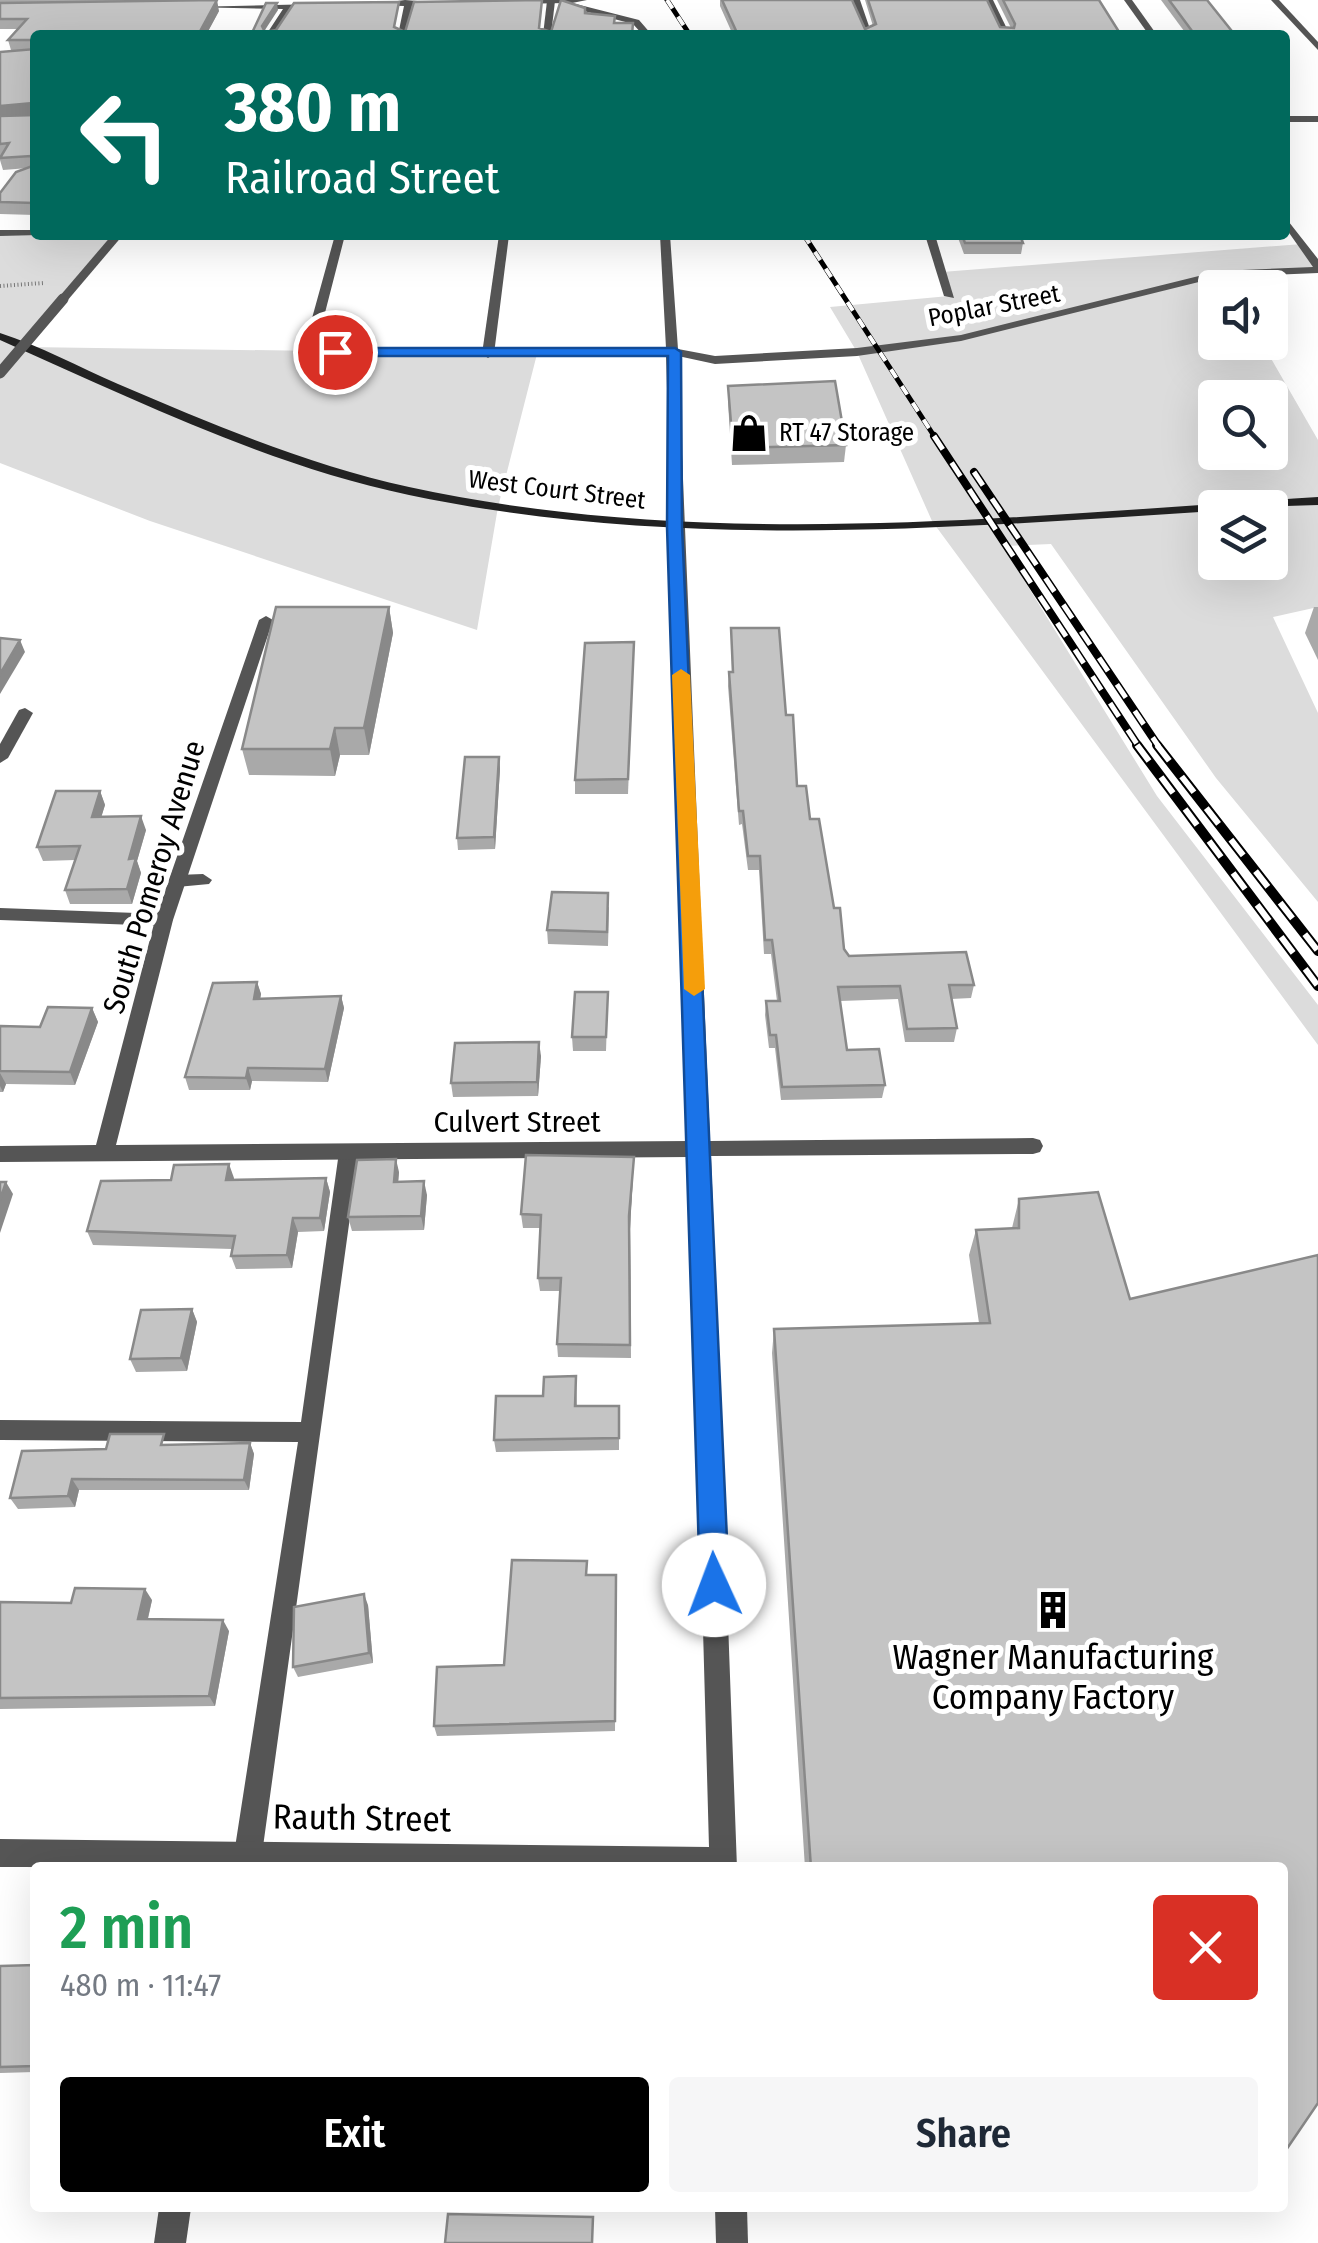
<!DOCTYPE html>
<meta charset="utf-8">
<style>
body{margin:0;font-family:"Fira Sans Condensed",sans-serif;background:#f6f6f7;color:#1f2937;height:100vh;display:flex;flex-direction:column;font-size:38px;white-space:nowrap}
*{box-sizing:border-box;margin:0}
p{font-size:32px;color:#747a83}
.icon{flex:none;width:55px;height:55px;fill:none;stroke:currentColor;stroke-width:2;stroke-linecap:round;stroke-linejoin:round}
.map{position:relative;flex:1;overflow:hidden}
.sheet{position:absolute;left:30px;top:1862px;width:1258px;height:350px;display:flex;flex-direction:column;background:#fff;border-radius:10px;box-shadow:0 10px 40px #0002}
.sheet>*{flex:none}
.banner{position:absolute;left:30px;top:30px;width:1260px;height:210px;border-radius:10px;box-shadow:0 10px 40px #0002;background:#00695c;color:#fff;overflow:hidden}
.controls{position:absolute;left:1198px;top:270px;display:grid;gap:20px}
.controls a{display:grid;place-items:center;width:90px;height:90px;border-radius:10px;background:#fff;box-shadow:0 10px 40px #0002;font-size:50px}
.pin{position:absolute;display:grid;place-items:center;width:85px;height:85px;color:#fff;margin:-42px;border:5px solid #fff;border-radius:50%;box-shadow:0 2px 10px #0007}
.me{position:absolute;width:110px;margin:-55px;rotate:358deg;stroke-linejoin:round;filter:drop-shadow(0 0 8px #0008)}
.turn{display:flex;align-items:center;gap:35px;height:210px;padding:0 30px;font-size:45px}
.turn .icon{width:130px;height:130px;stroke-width:2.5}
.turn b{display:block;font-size:70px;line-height:85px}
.round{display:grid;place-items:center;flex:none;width:105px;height:105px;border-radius:10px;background:#f6f6f7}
.overview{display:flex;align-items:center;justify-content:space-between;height:170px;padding:0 30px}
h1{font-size:60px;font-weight:600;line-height:75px;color:#1e9e55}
.button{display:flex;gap:20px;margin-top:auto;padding:20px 30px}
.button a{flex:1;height:115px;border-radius:10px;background:#000;color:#fff;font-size:40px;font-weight:600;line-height:115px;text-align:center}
.button a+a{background:#f6f6f7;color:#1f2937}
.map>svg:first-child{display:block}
.green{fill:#dcdcdc;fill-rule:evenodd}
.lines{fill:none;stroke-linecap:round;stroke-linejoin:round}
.path{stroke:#777;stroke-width:4;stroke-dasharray:1 2.5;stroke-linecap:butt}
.lane{fill:#555;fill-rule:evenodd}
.street{fill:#555;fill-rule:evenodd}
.secondary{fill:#222;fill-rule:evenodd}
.rail-far2-casing{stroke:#000;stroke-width:5}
.rail-far1-casing{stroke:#000;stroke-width:8}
.rail-casing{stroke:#000;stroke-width:10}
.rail-far2{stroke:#fff;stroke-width:4;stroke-dasharray:10;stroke-linecap:butt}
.rail-far1{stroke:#fff;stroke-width:5;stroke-dasharray:16;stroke-linecap:butt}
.rail{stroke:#fff;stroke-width:6;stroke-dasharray:20;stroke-linecap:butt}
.street-bridge{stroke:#555;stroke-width:11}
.wall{fill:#a9a9a9}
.shaded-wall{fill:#898989}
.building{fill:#c4c4c4;stroke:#898989;stroke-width:2.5}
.route{fill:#1a73e8;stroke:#114b97;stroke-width:2.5}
.slow{fill:#f59e0b}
.labels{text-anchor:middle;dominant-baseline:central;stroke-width:10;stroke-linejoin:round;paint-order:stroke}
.far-street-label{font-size:25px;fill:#000;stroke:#fff}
.far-poi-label{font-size:25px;fill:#000;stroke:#fff;text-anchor:start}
.street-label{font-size:30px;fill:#000;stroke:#fff}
.near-poi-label{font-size:35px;fill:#000;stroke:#fff}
.near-street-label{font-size:35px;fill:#000;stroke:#fff}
</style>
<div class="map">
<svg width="1318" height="2243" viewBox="0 0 1318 2243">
<rect width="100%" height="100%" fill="#fff"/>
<!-- green -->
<g class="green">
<path d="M0,233l118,2 -92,112 511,7 -39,153 -21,123 -327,-109 -150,-58z"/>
<path d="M1302,244l16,23 -64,5 -5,15 -34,1v54l47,1 56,97v167l-45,10 45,96v189l-102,-124 -165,-234 -48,2 154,250 161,209v40l-386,-524 -75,-169 -27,-45 119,-11 -7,-24zM1215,398h55v54h-55zM1215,508h55v54h-55z"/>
</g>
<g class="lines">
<!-- path -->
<path class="path" d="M0,286l44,-3"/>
<!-- lane -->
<g class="lane">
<path d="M985,0h8l17,35h-8z"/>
<path d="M1271,0h8l39,42v8z"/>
<path d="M547,1h8l-4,34h-8z"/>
<path d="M499,235h10l-15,119 -6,4 -6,-4z"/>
<path d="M25,708l8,5 -25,45 -8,5v-19l19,-34z"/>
<path d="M203,874l9,6 -3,4 -32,3 -9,-6 9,-6z"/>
<path d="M0,908l164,6 9,6 -9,6 -164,-6z"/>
<path d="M349,1144l7,2 3,6 -97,702 -4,10 -11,4 -9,-4 -4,-10 64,-412 -298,-2v-20l301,2 38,-270 3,-6z"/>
<path d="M159,2208h32l-5,35h-32z"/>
</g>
<!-- street -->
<g class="street">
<path d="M405,0l37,3 -30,3 -6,29h-8l6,-29 -36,-1z"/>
<path d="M514,0h73l-15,3 67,17 13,15h-9l-10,-11 -68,-18v-3l-48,1z"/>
<path d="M852,0h8l12,35h-8z"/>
<path d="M1124,0h8l25,35h-8z"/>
<path d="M318,4l3,4 -30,1 -17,26h-8l17,-26 -95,-2z"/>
<rect x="1285" y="116" width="33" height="6"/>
<path d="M1285,217l33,42v14l-99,4 -258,64 -104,15 -142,8 -37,-8 32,785 323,-3 7,2 3,6 -3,6 -7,2 -322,2 26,712 -737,-1v-28l709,8 -19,-690 -690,5v-16l96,-1 59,-225 104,-300 7,-4 7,4 -100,300 -57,225 574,-4 -24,-785h-331l-24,-7 -5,-9 29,-105h10l-27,105 2,5 15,3h331l-6,-113h10l8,114 37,7 142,-8 104,-13 258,-64 94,-4 -28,-40z"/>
<path d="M0,230h35v5h4l-39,1z"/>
<path d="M112,235h11l-56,66h-8v-4z"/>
<path d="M925,235h10l19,63 -10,-2z"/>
<path d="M715,2208h32l1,35h-32z"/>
</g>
<!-- secondary -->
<path class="secondary" d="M0,333c40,13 79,34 118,51 94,40 190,81 291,103 298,65 607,29 909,10v8l-103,3v3c-269,17 -539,40 -806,-16 -142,-30 -276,-96 -409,-155z"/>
<!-- rail-far2 casing -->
<g class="rail-far2-casing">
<g id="rail-far2">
<path d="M667,0l23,35"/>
<path d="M804,235l132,204"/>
</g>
</g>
<!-- rail-far1 casing -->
<g class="rail-far1-casing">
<g id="rail-far1">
<path d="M934,436l205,311"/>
<path d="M974,472l185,275"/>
</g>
</g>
<!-- rail casing -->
<g class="rail-casing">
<g id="rail">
<path d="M1137,745l181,241"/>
<path d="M1157,745l161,206"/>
</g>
</g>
<!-- rail-far2 -->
<use href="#rail-far2" class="rail-far2"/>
<!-- rail-far1 -->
<use href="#rail-far1" class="rail-far1"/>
<!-- rail -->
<use href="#rail" class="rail"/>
<!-- street-bridge -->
<path class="street-bridge" d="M0,373l63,-74"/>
</g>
<!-- wall -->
<g class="wall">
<path d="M0,0h170l-170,3z"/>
<path d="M720,0h132l13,29 8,-3 -8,-26h122l13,27 11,1 -14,-28h102l22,35h-388l-13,-29z"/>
<path d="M1161,0h46l28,35h-48z"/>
<path d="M0,3l219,8 -13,24h-171v180l-35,-1v-21l28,-25 -25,2 -3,-10v-108l24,-2h-13l-3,-10 9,-11h-17z"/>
<path d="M957,235h63l3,8 -2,11h-57z"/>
<path d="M728,386l118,59 -2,17 -112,3 -4,-63z"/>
<path d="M389,607l4,26 -24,122h-29l-5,21 -86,-1 -7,-26z"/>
<path d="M1314,607h4v53l-13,-27z"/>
<path d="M731,628l55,87 11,71 13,33 24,89 10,41 5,7 125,29 -3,13 -20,1 6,29 -3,14h-49l-7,-43 -58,2 7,49 38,35 -3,13 -101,2 -6,-52h-6l-4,-33 1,-14h11l-6,-47h-7l-5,-84h-11l-6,-46 -3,1 -11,-139 1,-14h3z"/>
<path d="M634,642l-6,152h-53v-14z"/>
<path d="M499,757l1,12 -5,80 -37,1 -1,-12z"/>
<path d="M100,791l5,14 -4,12 45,13 -9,31 4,12 -9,31h-62l-5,-14 10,-30 -32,1 -6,-14z"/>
<path d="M609,907l-1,39 -60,-2 -1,-14z"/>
<path d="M257,982l4,12 -1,5 81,-3 3,12 -16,74 -76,-1 -2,9h-61l-4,-13z"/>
<path d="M608,992l-2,59h-33l-1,-14z"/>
<path d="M92,1008l6,14 -23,63 -69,-1 -3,8h-3v-66l40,1z"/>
<path d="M541,1056l-3,40 -85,1 -2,-14z"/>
<path d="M634,1157l-4,72 1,129 -73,-1 -1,-13 3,-53h-20l-2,-13 2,-50h-17l-2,-14z"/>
<path d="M399,1172l-1,10 29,13 -3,35 -72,1 -4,-14z"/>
<path d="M234,1178l-1,1 93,-1 4,14 -6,39 -26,1 -6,36 -56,1 -5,-13 1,-7 -139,-4 -6,-14 84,-51z"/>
<path d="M1019,1199l263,669h-477l-33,-515 2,-24 205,-6 -10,-68 7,-25 36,-2z"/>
<path d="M192,1309l5,13 -10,49 -51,1 -6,-13z"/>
<path d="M576,1376l1,30h42v44l-123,2 -2,-12 49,-44z"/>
<path d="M250,1443l4,11 -5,36h-170l-4,17 -57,2 -8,-11 96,-49 63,-4z"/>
<path d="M588,1575h28l-1,156 -178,5 -3,-10 70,-61z"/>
<path d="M152,1600l-4,19 81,12 -14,75 -215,3v-107l71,1z"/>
<path d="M368,1605l5,58 -75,14 -5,-10z"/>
<path d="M35,1965v107l-35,1v-107z"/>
</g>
<!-- shaded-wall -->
<g class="shaded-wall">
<path d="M217,0l2,11 -13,24h-8z"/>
<path d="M277,3l1,7 -15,23 -1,-7z"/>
<path d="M32,103l3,11 -35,4v-12z"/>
<path d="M389,607l4,26 -24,122 -5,-27z"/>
<path d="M20,640l5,12 -25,42v-20z"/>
<path d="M335,728l5,27 -5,21 -5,-27z"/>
<path d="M499,757l1,12 -5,80 -1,-12z"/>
<path d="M100,791l5,14 -8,26 -5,-14z"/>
<path d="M141,816l5,14 -9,31 4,12 -9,31 -5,-15 2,-30z"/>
<path d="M257,982l4,12 -3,17 -4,-12z"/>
<path d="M341,996l3,12 -16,74 -3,-13z"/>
<path d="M92,1008l6,14 -23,63 -5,-13z"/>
<path d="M539,1042l2,14 -3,40 -1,-14z"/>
<path d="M248,1068l4,13 -2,9 -4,-12z"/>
<path d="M0,1073l6,11 -3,8 -3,-6z"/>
<path d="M634,1157l-4,72 1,129 -2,-142z"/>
<path d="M396,1159l3,13 -2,24 -3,-14z"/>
<path d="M229,1164l5,14 -3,15 -5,-13z"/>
<path d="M326,1178l4,14 -6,39 -4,-13z"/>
<path d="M424,1181l3,14 -3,35 -3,-14z"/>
<path d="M6,1182l7,12 -13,39v-33z"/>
<path d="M293,1218l5,14 -6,36 -5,-13z"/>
<path d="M192,1309l5,13 -10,49 -6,-13z"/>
<path d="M250,1443l4,11 -5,36 -5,-10z"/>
<path d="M72,1479l7,11 -4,17 -7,-11z"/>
<path d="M145,1589l7,11 -7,30 -7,-11z"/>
<path d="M364,1594l4,11 5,58 -4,-10z"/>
<path d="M223,1620l6,11 -14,75 -6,-10z"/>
</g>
<!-- building -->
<g class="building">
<path d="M217,0l-19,35h-163v12l-3,-7h-24l19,-21h-27v-16z"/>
<path d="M542,0l-3,28 12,4 10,-32 24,8v5l30,3 -1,7h19l-1,12h-381l15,-32h11l-15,23 3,6 11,-2 18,-27 105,-1 -5,25 11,5 9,-30z"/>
<path d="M722,0h130l13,29 11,-5 -8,-24h119l13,27 14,1 1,-4 -12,-24h96l22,35h-383z"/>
<path d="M1169,0h38l28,35h-40z"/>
<path d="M35,49v115l-4,-8 -31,2 9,-15 -9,1v-28l35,-1 -3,-12 -32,3v-54z"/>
<path d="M35,165v38l-35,-1v-9l16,-21z"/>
<path d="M962,235h58l3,8h-58z"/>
<path d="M835,381l11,64 -113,3 -5,-62z"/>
<path d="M276,607h113l-25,121h-29l-5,21h-88z"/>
<path d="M731,628h48l7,87h7l4,71h9l4,33h9l15,89h6l4,41 5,7 117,-4 8,33h-25l8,43 -50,1 -7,-43 -62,1 9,63 32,-1 6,36 -103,2 -6,-52h-6l-4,-34h14l-8,-61h-7l-5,-84h-12l-5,-45h-4l-10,-139h4z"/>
<path d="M0,638l20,2 -20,34z"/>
<path d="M634,642l-6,137 -53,1 10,-137z"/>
<path d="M465,757h34l-5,80 -37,1z"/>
<path d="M56,791h44l-8,26 49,-1 -12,43 7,-1 -9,31 -62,1 15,-44 -43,1z"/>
<path d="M552,892l56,1 -1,39 -60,-2z"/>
<path d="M257,982l-3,17 87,-3 -16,73 -77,-1 -2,10 -61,-1 28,-94z"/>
<path d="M575,992h33l-2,45h-34z"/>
<path d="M48,1007l44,1 -22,64 -70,-1v-45l40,1z"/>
<path d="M539,1042l-2,40 -86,1 4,-40z"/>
<path d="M526,1155l108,2 -5,59 1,129 -73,-1 4,-66h-23l3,-63 -20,-1z"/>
<path d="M396,1159l-2,23 30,-1 -3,35 -73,1 9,-57z"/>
<path d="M229,1164l-3,16 100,-2 -6,40h-27l-6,37 -56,1 4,-20 -148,-5 14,-50 70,-1 3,-15z"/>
<path d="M0,1182h6l-6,18z"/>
<path d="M1098,1192l32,107 188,-44v848l-36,53v-288h-471l-37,-539 216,-6 -14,-93 43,-2v-29z"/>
<path d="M192,1309l-11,49 -51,1 11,-49z"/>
<path d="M576,1376l-1,30h44v32l-125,2 2,-44h47l1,-19z"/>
<path d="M110,1434h54l-3,11 89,-2 -6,37 -172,-1 -4,17 -58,2 12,-47 84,-2z"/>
<path d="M512,1560l75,1 -1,14h30l-1,146 -181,5 3,-59 67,-2z"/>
<path d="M75,1588l70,1 -7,30 85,1 -14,76 -209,2v-96l71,1z"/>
<path d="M364,1594l5,59 -76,14 1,-60z"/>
<path d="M35,1965v101l-35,1v-101z"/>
<path d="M448,2214l145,3 -1,26h-147z"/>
</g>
<!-- route -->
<path class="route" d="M675,348l6,4 1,175 47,1058 -4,10 -11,4 -10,-4 -4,-10 -33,-1058 1,-171h-333l-7,-4 7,-4z"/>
<!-- slow -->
<path class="slow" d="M681,669l9,6 15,314 -11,7 -10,-7 -12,-314z"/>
<!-- icons -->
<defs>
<g id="shop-bare" transform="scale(3)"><path d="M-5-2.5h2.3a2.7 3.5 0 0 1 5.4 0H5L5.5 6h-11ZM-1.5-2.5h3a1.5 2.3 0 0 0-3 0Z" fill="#000" stroke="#fff" stroke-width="2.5" paint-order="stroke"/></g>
<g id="building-bare" transform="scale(3)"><path d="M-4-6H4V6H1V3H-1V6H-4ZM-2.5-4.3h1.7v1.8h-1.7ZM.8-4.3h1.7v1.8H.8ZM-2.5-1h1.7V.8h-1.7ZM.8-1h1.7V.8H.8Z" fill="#000" stroke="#fff" stroke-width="2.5" paint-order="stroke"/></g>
</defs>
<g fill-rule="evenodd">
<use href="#shop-bare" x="749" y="433"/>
<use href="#building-bare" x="1053" y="1610"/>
</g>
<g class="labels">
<!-- far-street labels -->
<g class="far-street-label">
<text transform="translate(994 306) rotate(-11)">Poplar Street</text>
<text transform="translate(557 490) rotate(7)">West Court Street</text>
</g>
<!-- far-poi labels -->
<g class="far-poi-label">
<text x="779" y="433">RT 47 Storage</text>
</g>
<!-- street labels -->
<g class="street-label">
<text transform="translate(154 877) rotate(-73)">South Pomeroy Avenue</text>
<text x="517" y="1122">Culvert Street</text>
</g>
<!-- near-poi labels -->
<g class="near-poi-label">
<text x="1053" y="1657">Wagner Manufacturing<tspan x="1053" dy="40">Company Factory</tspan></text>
</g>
<!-- near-street labels -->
<g class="near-street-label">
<text transform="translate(362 1818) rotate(1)">Rauth Street</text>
</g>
</g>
</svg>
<div class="controls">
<a><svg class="icon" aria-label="sound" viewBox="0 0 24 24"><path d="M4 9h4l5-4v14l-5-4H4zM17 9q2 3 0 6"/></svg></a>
<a><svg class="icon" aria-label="search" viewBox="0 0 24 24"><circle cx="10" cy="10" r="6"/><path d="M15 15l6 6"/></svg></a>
<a><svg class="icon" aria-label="layers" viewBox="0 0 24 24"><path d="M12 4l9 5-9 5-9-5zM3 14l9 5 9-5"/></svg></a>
</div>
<div class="pin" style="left:335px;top:352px;background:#d93025"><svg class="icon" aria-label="arrive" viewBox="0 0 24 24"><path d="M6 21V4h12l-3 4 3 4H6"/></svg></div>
<svg class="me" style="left:714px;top:1585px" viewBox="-20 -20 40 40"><circle r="19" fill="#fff"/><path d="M0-13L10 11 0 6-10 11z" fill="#1a73e8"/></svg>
<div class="banner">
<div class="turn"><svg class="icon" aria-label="left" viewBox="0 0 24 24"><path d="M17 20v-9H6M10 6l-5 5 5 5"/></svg><div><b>380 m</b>Railroad Street</div></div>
</div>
<section class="sheet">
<div class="overview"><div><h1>2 min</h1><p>480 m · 11:47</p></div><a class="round" style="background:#d93025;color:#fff"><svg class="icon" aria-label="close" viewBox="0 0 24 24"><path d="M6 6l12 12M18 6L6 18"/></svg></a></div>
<div class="button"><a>Exit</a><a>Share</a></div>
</section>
</div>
